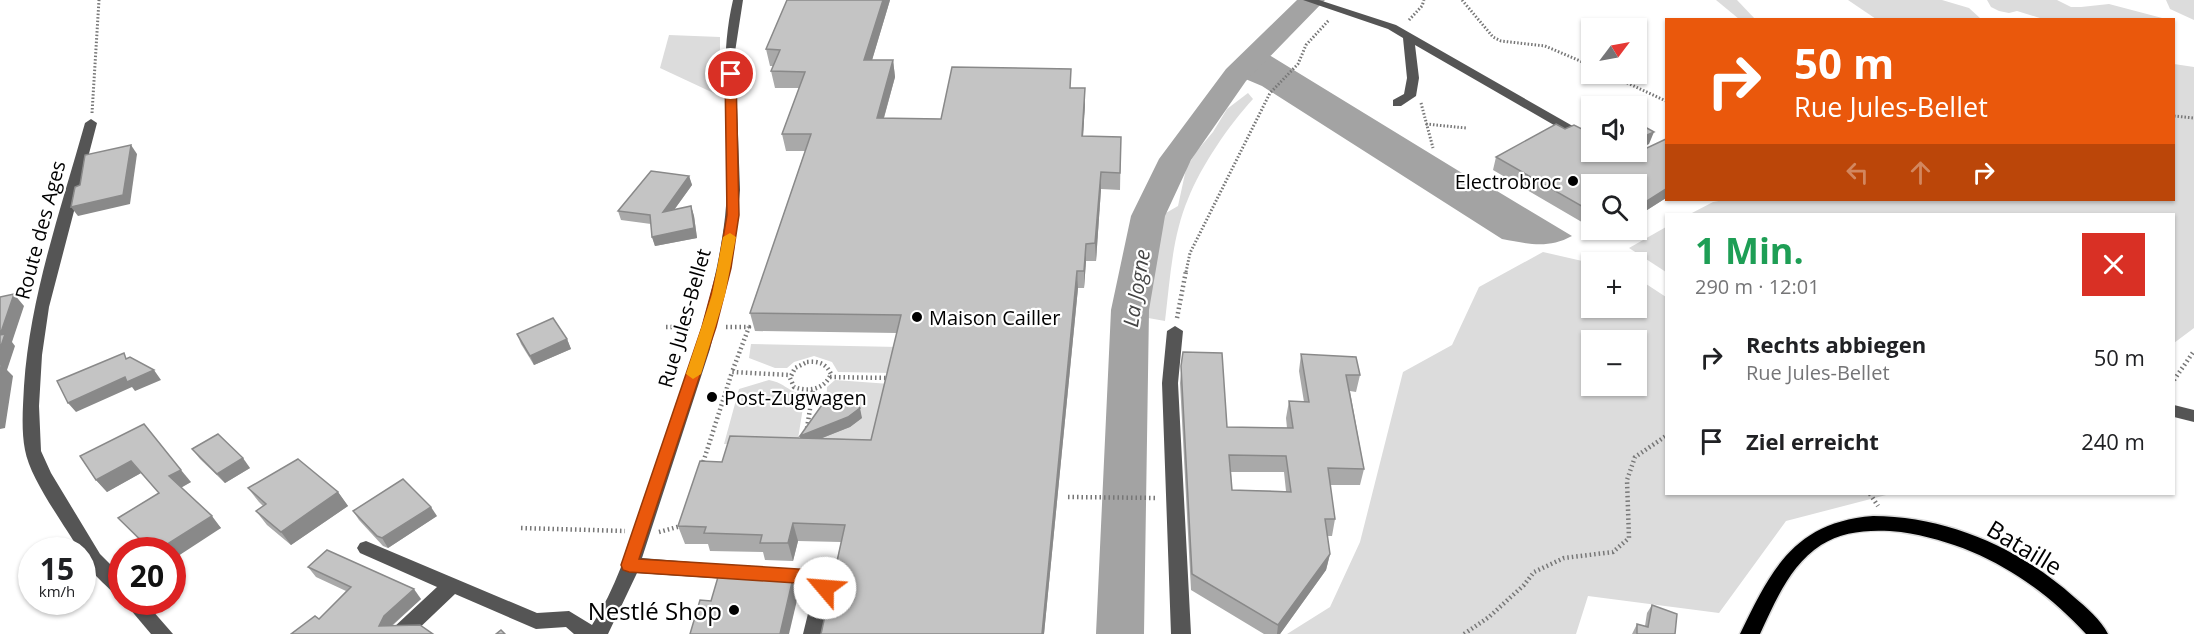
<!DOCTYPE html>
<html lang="de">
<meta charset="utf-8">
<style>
body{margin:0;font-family:"Open Sans",sans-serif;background:#f6f6f6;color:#202124;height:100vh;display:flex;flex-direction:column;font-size:22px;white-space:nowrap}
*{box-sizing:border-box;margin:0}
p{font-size:20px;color:#757577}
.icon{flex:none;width:33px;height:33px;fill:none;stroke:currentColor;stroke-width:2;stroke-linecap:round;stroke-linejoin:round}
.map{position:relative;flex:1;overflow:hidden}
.sheet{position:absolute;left:1665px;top:213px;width:510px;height:282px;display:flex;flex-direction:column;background:#fff;border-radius:0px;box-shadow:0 2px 4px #0004}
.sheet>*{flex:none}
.hud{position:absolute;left:1665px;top:18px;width:510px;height:183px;border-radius:0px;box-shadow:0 2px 4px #0004;background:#ea580c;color:#fff;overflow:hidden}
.needle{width:39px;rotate:58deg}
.tools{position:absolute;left:1581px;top:18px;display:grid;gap:12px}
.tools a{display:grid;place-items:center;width:66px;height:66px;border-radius:0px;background:#fff;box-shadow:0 2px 4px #0004;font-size:30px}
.speed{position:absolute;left:18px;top:537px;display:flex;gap:12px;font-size:30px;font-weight:700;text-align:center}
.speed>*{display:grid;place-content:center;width:78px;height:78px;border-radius:50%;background:#fff;box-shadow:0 2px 4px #0004;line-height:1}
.speed small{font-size:15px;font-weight:400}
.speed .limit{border:9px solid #d22;background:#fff;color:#111}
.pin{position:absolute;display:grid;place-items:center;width:51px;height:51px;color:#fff;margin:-26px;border:3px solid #fff;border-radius:50%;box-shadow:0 2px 6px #0007}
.me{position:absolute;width:66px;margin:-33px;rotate:297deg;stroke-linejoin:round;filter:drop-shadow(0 0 4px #0008)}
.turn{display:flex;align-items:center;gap:21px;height:126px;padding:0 30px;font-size:27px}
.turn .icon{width:78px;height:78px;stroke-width:2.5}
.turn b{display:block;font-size:42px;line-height:51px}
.lanes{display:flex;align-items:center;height:57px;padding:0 30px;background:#0003;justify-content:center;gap:30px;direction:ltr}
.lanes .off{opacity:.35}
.round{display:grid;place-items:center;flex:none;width:63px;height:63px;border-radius:0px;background:#f6f6f6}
.headline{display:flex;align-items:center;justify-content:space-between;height:102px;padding:0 30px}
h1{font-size:36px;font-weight:700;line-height:45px;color:#1e9e55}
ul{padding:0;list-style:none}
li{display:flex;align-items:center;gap:18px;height:84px;padding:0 30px}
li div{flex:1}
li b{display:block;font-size:22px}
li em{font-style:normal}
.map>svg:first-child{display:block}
.green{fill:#dcdcdc;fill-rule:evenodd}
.water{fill:#a3a3a3}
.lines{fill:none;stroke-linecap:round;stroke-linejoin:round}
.river{fill:#a3a3a3;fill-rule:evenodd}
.major-casing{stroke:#dbdbdb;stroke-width:3}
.path-far1{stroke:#777;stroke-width:3;stroke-dasharray:1.5 2;stroke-linecap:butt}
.path{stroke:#777;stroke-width:4.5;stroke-dasharray:1.5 3;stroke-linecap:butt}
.minor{fill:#555;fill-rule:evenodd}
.major{fill:#000;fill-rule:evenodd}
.wall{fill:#a9a9a9;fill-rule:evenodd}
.shaded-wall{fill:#898989}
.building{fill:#c4c4c4;stroke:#898989;stroke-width:1.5;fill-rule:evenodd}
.route{fill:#ea580c;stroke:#983908;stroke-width:1.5}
.slow{fill:#f59e0b}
.poi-dot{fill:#000;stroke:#fff;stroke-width:2}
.labels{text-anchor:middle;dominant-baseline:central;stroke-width:4.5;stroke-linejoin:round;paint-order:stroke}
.poi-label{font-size:20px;fill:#000;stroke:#fff;text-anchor:start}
.street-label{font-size:20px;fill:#000;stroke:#fff}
.water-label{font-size:21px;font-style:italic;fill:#444;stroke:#fff}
.near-street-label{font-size:24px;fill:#000;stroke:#fff}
.near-poi-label{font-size:24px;fill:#000;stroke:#fff;text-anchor:end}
</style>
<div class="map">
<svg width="2194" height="634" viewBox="0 0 2194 634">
<rect width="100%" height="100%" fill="#fff"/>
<!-- green -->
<g class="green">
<path d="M1716,0h21l18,19h-16z"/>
<path d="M1848,0h94l27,8 12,11h-105z"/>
<path d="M1987,0h70l14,7h10l28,-3 57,15h-123l-26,-8 -8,2 -10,-2 -8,-4z"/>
<path d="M2166,0h28v20l-24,-11z"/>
<path d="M669,35l51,2v59l-60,-28z"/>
<path d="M2174,64l20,3v261l-20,15v-129h-484l23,-12 11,-2h450z"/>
<path d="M1248,93l5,6c-24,26 -52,67 -65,100 -16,38 -18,81 -23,122l-28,-5 -3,-21 18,-74 26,-15 8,-37 10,-17 17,-20 14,-23z"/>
<path d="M1666,227v45l-37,-24z"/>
<path d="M1543,252l48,11 1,45h44l1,-30 29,19v197h224l-104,27 -67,92 -131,-17 -12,38h-289l43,-27 30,-65 43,-170 49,-27 27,-58zM1636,340v46h-44v-46z"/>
<path d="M751,344l148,3 -7,26 -54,-1 -6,-10 -18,-6 -20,6 -7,6h-12l-26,-10z"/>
<path d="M769,380c17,3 18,12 36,15l-8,50 -73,-1 15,-55z"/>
<path d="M835,380l55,4 -16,73 -63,-1 15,-45 1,-24z"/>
</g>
<!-- water -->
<path class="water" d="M1261,50l219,134 7,1 85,51c-24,13 -43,8 -70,3l-240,-153 -26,-11z"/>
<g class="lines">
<!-- river -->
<path class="river" d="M1297,0h28l-79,81 -55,79 -26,56 -16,94 -5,324h-48l15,-324 20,-94 28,-57 67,-90z"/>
<!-- major casing -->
<g class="major-casing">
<path id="major" d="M1873,516c74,0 146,32 201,81 12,10 27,23 34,37h-22c-50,-54 -111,-91 -185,-102 -26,-3 -57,-2 -80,13 -31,20 -46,57 -61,89h-20c31,-64 54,-112 133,-118z"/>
</g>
<!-- path-far1 -->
<g class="path-far1">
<path d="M1462,0l31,37 8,4 44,5 47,20"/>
<path d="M1409,20l13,-14 2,-6"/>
<path d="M1608,74l58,27"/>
<path d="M1421,103l12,45"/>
<path d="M92,113l7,-113"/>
<path d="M2174,116l20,2"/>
<path d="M1426,124l40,4"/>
<path d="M1186,272l4,-19 80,-160 28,-29 8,-19 23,-25"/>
</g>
<!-- path -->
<g class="path">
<path d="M1177,318l9,-47"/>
<path d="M666,327h26"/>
<path d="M726,327h23l-17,45"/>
<path d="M807,362c11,-1 19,1 24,12 -7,16 -22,18 -37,13l-4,-9 5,-10z"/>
<path d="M830,377l59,1"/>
<path d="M2174,380l20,-29"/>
<path d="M807,428l6,-38"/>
<path d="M702,466l30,-94 58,3"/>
<path d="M1870,494l8,12"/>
<path d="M1068,497l90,1"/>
<path d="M521,528l104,3"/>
<path d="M659,532l22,-6"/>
<path d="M1464,634l25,-17 35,-32 10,-13 30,-14 49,-6 16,-14 -2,-58 8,-23 31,-21"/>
</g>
<!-- minor -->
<g class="minor">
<path d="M733,0h10l-8,52 5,138 -6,61 -24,98 -68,209 185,15c15,14 0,43 -4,61h-20l12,-49 -178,-12 -29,61h-34l-8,-7 -30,2 -81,-35 -42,40h-23l3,-6 44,-41 -77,-34 -3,-5 3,-5 6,-2 171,72 32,-2 23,14c30,-46 42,-98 60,-150 28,-85 63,-169 73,-258 8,-73 -9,-145 8,-217z"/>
<path d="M1303,0h16l77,25 196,112v10l-177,-102 4,33 -3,18 -15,10h-8v-6l11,-6 3,-16 -4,-40 -15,-9z"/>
<path d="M91,119l6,4 -48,184 -7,48 -3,51 2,45 10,22 49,81 22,22v21l-7,-2c-10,-12 -33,-28 -33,-45h-3c-15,-26 -49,-71 -54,-100 -4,-20 -2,-44 -1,-64 6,-90 37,-177 61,-263z"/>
<path d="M1175,326l8,5 -5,52 13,251h-20l-9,-251 5,-52z"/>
<path d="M2174,405l20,5v12l-20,-5z"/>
<path d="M124,602h21l28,32h-22z"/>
</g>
<!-- major -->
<use href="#major" class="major"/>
</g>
<!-- wall -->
<g class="wall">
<path d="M787,0h103l-18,60h21l2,17 -11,41 57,1 131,-31 13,16 -2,32 38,1 -1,53 -19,-1 -5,72h-10l-2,27h-6l-34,346h-223l20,-92 -43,-1 -5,20 -28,-1 -2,-8 -53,-1 -2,-7h-23l-7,-18 44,-64 78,-24v-2l62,-18 -12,9 -28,11 49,2 26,-107 -142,-2 -5,-18 55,-162h-19l-4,-17 17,-46h-24l-4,-17 2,-5h-3l-4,-17z"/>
<path d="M1592,116v36h43l-7,3 38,43 -30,19v-33h-44v44l-99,-58 3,-13 69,-28 19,1 4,-12z"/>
<path d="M689,176l3,9 -18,25 17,-4 3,10 3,22 -42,8 -3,-9 -1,-13 -30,-4 -3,-9z"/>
<path d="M1594,230h23l-11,6z"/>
<path d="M517,334l50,5 4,10 -37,16 -13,-21z"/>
<path d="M1183,352l44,75 60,1 -1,-10 3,-17 15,1 -5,-31 2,-17 59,21 -4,17 -6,-1 14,78 -4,16h-30l5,34 -3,17h-5l3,18 -4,16 -46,64h-16l-73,-44 -11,-207zM1231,472h53l2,19 -54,-1z"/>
<path d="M192,449l58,19 -25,15 -25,-24z"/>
<path d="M80,456l111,26 -10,5 40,41 -49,22h-23l-31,-32 41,-25 -18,-20 -34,19 -11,-12z"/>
<path d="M248,488l90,4 10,14 -57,39 -24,-20 -11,-14 7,-5 -4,-4z"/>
<path d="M353,511l84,5 -49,32 -5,-2 -24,-26z"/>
<path d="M308,567l113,32 -28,26 40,9 -114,-15 27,-28 -30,-14z"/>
<path d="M1652,605l23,29h-43l5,-10 8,2 2,-13z"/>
</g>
<!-- shaded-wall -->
<g class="shaded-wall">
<path d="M883,0h7l-23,77 -3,-17z"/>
<path d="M893,60l2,17 -16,58 -2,-17z"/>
<path d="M1085,88v16l-3,49v-17z"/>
<path d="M1654,132l-5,12 -13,7v-11z"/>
<path d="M131,145l6,9 -7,50 -52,12 -7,-9z"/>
<path d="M1628,152h7l-8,3z"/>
<path d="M1101,172v17l-5,72 -1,-18z"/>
<path d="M689,176l3,9 -26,36 -3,-9z"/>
<path d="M1666,189v9l-30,19v-9z"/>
<path d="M691,206l3,10 3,22 -42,8 -3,-9z"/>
<path d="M1609,230h8l-11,6z"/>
<path d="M1086,244v17l-2,27v-17z"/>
<path d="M1077,271l1,17 -34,346h-2z"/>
<path d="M14,294l10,12 -12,36 3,4 -8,24 6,6 -8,52 -5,1v-94z"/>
<path d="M567,339l4,10 -37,16 -4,-9z"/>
<path d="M154,370l7,10 -26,11 -3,-4 -56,25 -8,-9 57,-26z"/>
<path d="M860,408l2,10 -12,9 -48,19 -2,-10z"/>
<path d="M243,458l7,10 -25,15 -8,-9z"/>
<path d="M131,461l10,12 -34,19 -11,-12z"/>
<path d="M181,470l10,12 -12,7 -10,-13z"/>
<path d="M338,492l10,14 -57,39 -10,-13z"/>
<path d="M431,507l6,9 -49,32 -6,-10z"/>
<path d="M212,516l9,12 -49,32v-10h-14z"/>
<path d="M793,523l5,18 -5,20 -5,-18z"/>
<path d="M1330,554l-4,16 -46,64h-3l1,-9z"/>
<path d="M793,578l5,18 -9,38h-9z"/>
<path d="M414,589l7,10 -30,27h-12l5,-10z"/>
</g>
<!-- building -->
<g class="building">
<path d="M787,0h96l-19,60h29l-16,58 64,1 11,-52 119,2 -1,19h15l-3,48 39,1 -1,36 -19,-1 -6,71 -9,1 -2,27h-7l-35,363h-221l24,-109 -52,-2 -5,20h-28l2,-8 -58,-2 2,-6 -28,-1 22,-65 22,1 8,-26 141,4 30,-125 -151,-2 61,-179h-29l23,-62 -34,-1 9,-21 -14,-1z"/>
<path d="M1636,122l18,10 -18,8z"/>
<path d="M1556,124l9,5 9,-4 18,9v18h30l8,4 36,-17v50l-30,19v-24h-44v28l-96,-55z"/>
<path d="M131,145l-8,50 -52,12 4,-20 5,-2 5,-30z"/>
<path d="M651,171l38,5 -26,36 28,-6 3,22 -42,9 -2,-22 -32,-4z"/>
<path d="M14,294l-14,41 5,-1 -5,15v-52z"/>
<path d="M553,318l14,21 -37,17 -13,-22z"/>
<path d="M1183,352l39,1 5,74 66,1 -4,-27 20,1 -8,-48 55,3 4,18h-14l18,94 -36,-1 7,51h-10l5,35 -52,71 -86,-51 -11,-208zM1229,455l57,1 5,36 -59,-2z"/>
<path d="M124,353l2,6 4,-2 24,13 -27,12 -2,-5 -57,26 -11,-22z"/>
<path d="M2,364l-2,14v-13z"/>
<path d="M842,394l12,5 6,9 -12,9 -48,19 24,-34 5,-4z"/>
<path d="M144,424l37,46 -12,6 43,40 -54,34h-7l-33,-32 41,-25 -28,-32 -35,19 -16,-24z"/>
<path d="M218,434l25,24 -26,16 -25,-25z"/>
<path d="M298,459l40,33 -57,40 -25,-21 10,-7 -18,-16z"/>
<path d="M403,479l28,28 -49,31 -5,-2 -24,-25z"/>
<path d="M327,550l87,39 -30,27 -5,10 41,-1 13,9h-142l24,-18 4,3 32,-32 -43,-20z"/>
<path d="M718,577l75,1 -13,56h-90l10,-34 11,1z"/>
<path d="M1652,605l25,9 -2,20h-38v-10l11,3z"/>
<path d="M501,630l4,4h-9z"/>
</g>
<!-- route -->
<path class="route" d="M731,70l5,4 3,141 -8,53 -15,59 -77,232 175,11c11,4 24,9 17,23l-6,2 -6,-2 -2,-7 -6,-2 -182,-12 -6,-2 -2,-5 81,-238 16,-59 9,-53 -2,-141z"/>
<!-- slow -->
<path class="slow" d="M730,233l6,4 -11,58 -24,79 -8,5 -7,-5 26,-79 11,-58z"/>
<!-- markers -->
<g class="poi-dot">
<circle cx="1573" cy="181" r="6"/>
<circle cx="917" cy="317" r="6"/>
<circle cx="712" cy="397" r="6"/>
<circle cx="734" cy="610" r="6"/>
</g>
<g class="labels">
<!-- poi labels -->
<g class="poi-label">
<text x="1561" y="181" text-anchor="end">Electrobroc</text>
<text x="929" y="317">Maison Cailler</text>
<text x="724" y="397">Post-Zugwagen</text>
</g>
<!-- street labels -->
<g class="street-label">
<text transform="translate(40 230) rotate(-75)">Route des Ages</text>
<text transform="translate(684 318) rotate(-74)">Rue Jules-Bellet</text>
</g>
<!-- water labels -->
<g class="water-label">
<text transform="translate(1136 288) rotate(-81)">La Jogne</text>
</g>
<!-- near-street labels -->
<g class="near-street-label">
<text transform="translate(2025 547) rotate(31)">Bataille</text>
</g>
<!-- near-poi labels -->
<g class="near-poi-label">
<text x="722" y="610">Nestlé Shop</text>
</g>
</g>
</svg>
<div class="tools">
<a><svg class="needle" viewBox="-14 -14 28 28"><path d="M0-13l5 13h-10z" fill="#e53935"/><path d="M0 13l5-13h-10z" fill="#757577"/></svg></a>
<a><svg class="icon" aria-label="sound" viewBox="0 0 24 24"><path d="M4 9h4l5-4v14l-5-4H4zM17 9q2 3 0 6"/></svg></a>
<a><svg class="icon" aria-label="search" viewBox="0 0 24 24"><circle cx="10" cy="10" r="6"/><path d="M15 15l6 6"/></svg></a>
<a>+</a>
<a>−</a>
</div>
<div class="speed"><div>15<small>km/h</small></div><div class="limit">20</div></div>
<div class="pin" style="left:731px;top:74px;background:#d93025"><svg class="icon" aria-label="arrive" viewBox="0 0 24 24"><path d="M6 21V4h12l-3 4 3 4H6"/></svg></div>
<svg class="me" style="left:825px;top:588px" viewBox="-20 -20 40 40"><circle r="19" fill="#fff"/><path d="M0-13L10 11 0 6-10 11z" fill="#ea580c"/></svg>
<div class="hud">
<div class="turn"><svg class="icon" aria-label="right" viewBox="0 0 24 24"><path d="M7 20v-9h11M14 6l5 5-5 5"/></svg><div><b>50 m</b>Rue Jules-Bellet</div></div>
<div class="lanes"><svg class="icon off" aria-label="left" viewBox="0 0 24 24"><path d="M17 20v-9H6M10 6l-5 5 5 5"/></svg><svg class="icon off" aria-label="ahead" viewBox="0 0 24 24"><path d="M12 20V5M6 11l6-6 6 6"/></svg><svg class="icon" aria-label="right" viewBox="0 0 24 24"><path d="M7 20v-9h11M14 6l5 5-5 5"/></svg></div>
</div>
<section class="sheet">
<div class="headline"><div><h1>1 Min.</h1><p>290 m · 12:01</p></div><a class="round" style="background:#d93025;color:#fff"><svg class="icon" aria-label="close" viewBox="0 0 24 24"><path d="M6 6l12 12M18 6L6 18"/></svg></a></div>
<ul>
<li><svg class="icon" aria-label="right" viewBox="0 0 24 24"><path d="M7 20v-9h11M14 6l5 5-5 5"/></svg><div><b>Rechts abbiegen</b><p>Rue Jules-Bellet</p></div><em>50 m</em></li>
<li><svg class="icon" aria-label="arrive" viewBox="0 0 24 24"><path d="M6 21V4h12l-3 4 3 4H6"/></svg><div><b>Ziel erreicht</b></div><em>240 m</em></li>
</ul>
</section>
</div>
